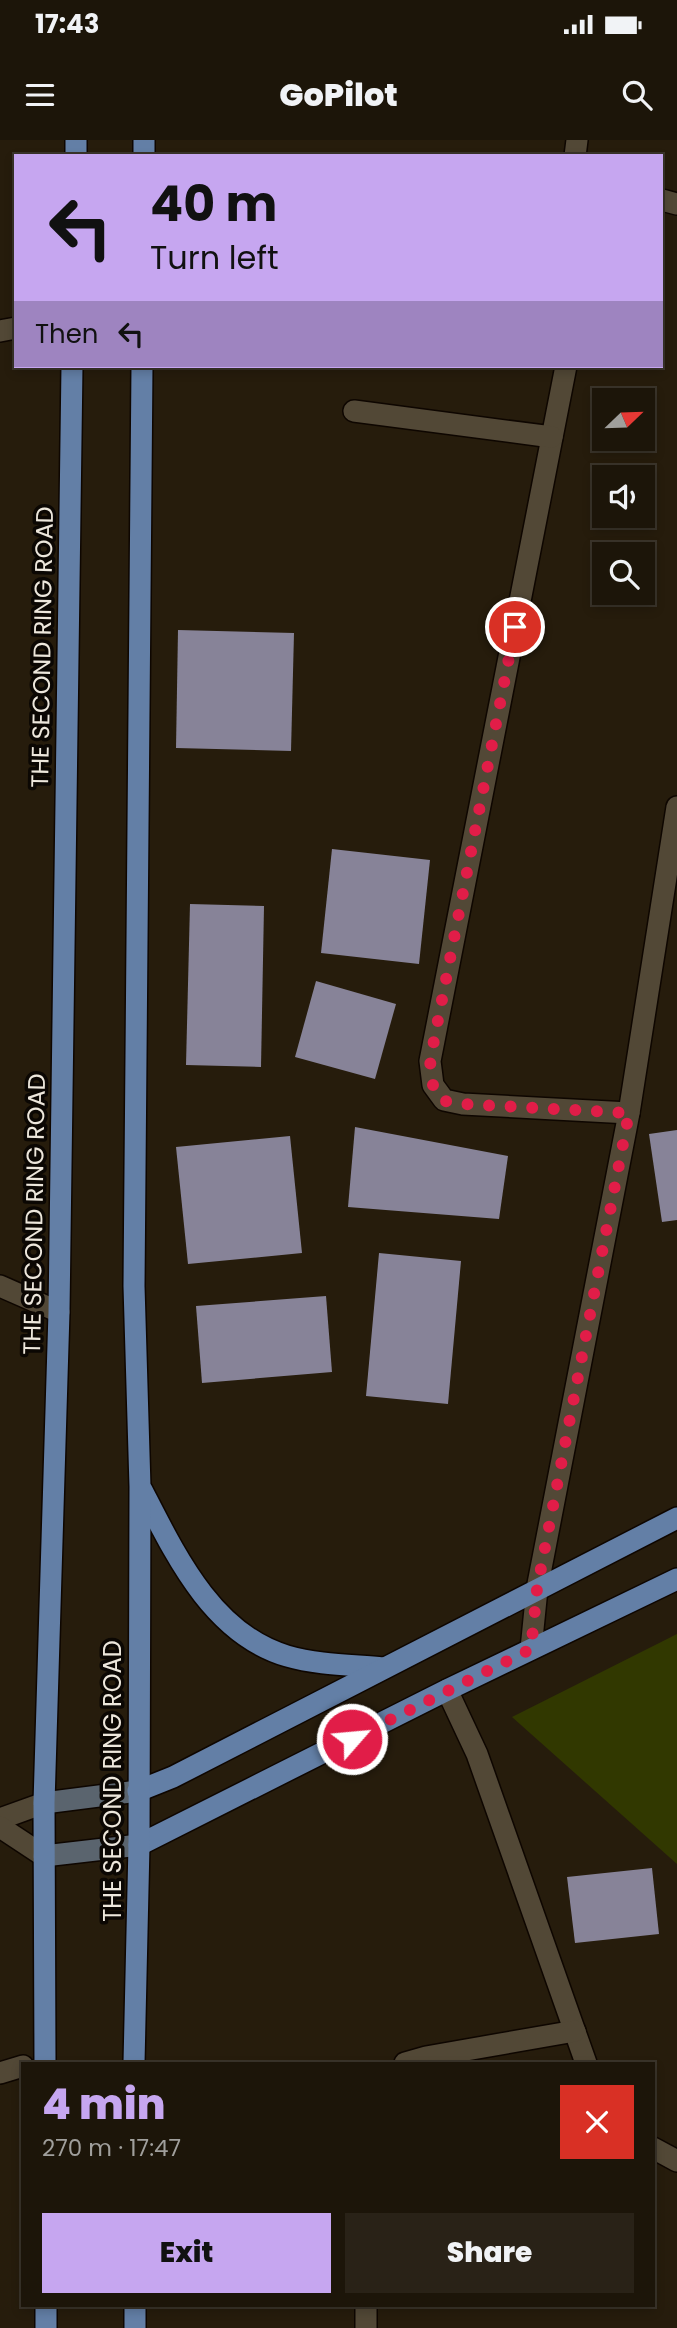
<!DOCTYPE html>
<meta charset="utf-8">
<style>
body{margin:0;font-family:Poppins,sans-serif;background:#292217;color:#f1f3f6;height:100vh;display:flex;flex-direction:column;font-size:26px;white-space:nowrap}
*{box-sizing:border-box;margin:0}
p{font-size:23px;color:#a09f9c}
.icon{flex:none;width:38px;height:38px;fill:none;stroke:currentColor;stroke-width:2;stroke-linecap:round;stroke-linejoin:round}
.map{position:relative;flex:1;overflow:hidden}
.side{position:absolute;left:21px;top:1922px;width:634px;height:245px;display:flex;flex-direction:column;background:#1c1509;border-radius:0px;box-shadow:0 4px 10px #0003,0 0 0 2px #3a342a}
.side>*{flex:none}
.guide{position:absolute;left:14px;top:14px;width:649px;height:214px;border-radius:0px;box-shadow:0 4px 10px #0003,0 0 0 2px #3a342a;background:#c6a6f0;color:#111;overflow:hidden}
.needle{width:46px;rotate:67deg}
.tools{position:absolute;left:592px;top:248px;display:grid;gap:14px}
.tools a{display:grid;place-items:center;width:63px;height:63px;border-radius:0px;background:#1c1509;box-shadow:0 4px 10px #0003,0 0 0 2px #3a342a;font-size:35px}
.pin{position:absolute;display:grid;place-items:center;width:60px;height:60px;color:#fff;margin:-30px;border:4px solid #fff;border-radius:50%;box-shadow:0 2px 7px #0007}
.me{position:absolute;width:77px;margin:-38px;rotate:63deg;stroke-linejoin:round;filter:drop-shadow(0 0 5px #0008)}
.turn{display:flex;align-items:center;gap:24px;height:147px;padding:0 21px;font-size:32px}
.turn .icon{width:91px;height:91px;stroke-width:2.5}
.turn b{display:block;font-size:49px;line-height:60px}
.then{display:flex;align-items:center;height:66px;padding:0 21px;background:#0003;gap:14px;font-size:26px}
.round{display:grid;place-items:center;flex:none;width:74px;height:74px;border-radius:0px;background:#292217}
.summary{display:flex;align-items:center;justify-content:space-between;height:119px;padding:0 21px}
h1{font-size:42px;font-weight:800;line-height:52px;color:#c6a6f0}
.primary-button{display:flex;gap:14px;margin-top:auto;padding:14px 21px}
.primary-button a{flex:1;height:80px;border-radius:0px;background:#c6a6f0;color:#111;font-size:28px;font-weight:800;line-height:80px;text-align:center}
.primary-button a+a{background:#292217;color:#f1f3f6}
.status{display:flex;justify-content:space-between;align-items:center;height:49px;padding:0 35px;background:#1c1509;direction:ltr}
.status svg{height:19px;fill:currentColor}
header{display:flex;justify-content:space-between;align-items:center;height:91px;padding:0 21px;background:#1c1509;font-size:32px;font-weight:800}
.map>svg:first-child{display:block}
.green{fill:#313800}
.building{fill:#878398}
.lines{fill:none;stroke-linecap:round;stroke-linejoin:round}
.minor-casing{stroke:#0e0600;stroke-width:24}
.secondary-casing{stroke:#0e0600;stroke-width:24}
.primary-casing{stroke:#0e0600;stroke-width:24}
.minor{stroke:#524836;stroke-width:21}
.secondary{stroke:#5a646e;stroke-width:21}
.primary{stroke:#637fa6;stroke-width:21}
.route{stroke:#e11d48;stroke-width:12;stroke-dasharray:0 21.6}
.labels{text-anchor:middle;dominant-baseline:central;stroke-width:7;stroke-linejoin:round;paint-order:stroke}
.street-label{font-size:24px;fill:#ede7dc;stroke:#0b0703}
</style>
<div class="status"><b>17:43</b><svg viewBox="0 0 49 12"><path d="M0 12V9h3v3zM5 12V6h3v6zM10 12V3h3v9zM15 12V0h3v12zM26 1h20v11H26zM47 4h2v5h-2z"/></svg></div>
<header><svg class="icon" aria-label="menu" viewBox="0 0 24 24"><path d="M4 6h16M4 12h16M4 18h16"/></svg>GoPilot<svg class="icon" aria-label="search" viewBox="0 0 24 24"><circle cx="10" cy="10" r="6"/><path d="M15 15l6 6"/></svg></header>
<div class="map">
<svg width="677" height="2188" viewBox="0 0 677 2188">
<rect width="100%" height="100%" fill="#261c0c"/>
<!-- green -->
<path class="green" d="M677,1494v230l-165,-147z"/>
<!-- building -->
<g class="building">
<path d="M178,490l116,3 -3,118 -115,-3z"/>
<path d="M332,709l98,11 -11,104 -98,-11z"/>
<path d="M190,764l74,2 -3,161 -75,-2z"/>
<path d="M316,841l80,23 -21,75 -80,-22z"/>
<path d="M355,987l153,29 -9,63 -151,-12z"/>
<path d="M677,990v90l-15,2 -13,-88z"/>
<path d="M290,996l12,117 -114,11 -12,-117z"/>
<path d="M379,1113l82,8 -13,143 -82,-8z"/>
<path d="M326,1156l6,76 -130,11 -6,-77z"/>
<path d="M652,1728l7,66 -84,9 -8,-66z"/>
</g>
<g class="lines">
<!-- minor casing -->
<g class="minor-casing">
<g id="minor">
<path d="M575,16l2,-16"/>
<path d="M662,60l15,4"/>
<path d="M0,191l16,-3"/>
<path d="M566,226l-136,695 3,24 11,15 19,4 166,9"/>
<path d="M354,271l198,26"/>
<path d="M0,1146l59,26"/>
<path d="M531,1509l6,-60 92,-476 48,-306"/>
<path d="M447,1550l30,64 109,309"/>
<path d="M0,1679l44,-16"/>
<path d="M0,1687l44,29"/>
<path d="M405,1923l21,-6 149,-26"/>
<path d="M0,1933l23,-7"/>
<path d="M653,2008l24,13"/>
<path d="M366,2188v-23"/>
</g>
</g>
<!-- secondary casing -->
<g class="secondary-casing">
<g id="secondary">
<path d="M44,1663l94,-12"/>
<path d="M44,1716l95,-11"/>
</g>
</g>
<!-- primary casing -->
<g class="primary-casing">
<g id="primary">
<path d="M76,16v-16"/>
<path d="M144,16v-16"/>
<path d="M142,1350c33,64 70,144 145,166 31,9 65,9 96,12"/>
<path d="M138,1651l35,-14 504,-259"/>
<path d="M139,1705l308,-155 230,-111"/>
<path d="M45,1923l-1,-260 15,-491 13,-946"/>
<path d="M134,1923l5,-218 1,-358 -6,-201 8,-920"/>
<path d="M46,2165v23"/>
<path d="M135,2165v23"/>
</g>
</g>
<!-- minor -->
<use href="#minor" class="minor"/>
<!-- secondary -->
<use href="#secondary" class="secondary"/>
<!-- primary -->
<use href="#primary" class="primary"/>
</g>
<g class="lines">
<!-- route -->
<path class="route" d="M352,1599l179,-90 6,-60 92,-476 -166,-9 -19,-3 -11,-16 -3,-24 85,-434"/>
</g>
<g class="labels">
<!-- street labels -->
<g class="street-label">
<text transform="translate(42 507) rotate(-89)">THE SECOND RING ROAD</text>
<text transform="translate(34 1074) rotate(-89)">THE SECOND RING ROAD</text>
<text transform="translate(112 1641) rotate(-90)">THE SECOND RING ROAD</text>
</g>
</g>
</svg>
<div class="tools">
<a><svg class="needle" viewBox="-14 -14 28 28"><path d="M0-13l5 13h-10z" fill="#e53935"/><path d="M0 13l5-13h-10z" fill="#a09f9c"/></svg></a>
<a><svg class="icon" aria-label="sound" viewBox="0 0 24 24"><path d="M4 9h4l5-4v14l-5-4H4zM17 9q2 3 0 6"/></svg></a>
<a><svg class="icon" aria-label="search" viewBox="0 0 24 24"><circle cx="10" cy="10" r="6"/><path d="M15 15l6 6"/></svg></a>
</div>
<div class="pin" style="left:515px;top:487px;background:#d93025"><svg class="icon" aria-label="arrive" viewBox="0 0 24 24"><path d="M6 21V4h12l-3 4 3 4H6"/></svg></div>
<svg class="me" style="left:352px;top:1599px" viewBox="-20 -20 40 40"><circle r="17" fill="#e11d48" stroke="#fff" stroke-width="3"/><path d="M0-11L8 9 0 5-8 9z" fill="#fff"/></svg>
<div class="guide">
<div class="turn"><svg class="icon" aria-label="left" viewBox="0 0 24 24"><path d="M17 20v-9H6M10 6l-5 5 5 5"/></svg><div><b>40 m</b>Turn left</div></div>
<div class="then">Then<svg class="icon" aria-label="left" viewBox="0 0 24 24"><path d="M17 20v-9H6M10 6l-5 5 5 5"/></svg></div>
</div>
<section class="side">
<div class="summary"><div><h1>4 min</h1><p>270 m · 17:47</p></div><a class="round" style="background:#d93025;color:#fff"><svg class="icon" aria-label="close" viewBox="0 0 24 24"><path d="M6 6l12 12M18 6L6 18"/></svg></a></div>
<div class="primary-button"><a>Exit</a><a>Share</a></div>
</section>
</div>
